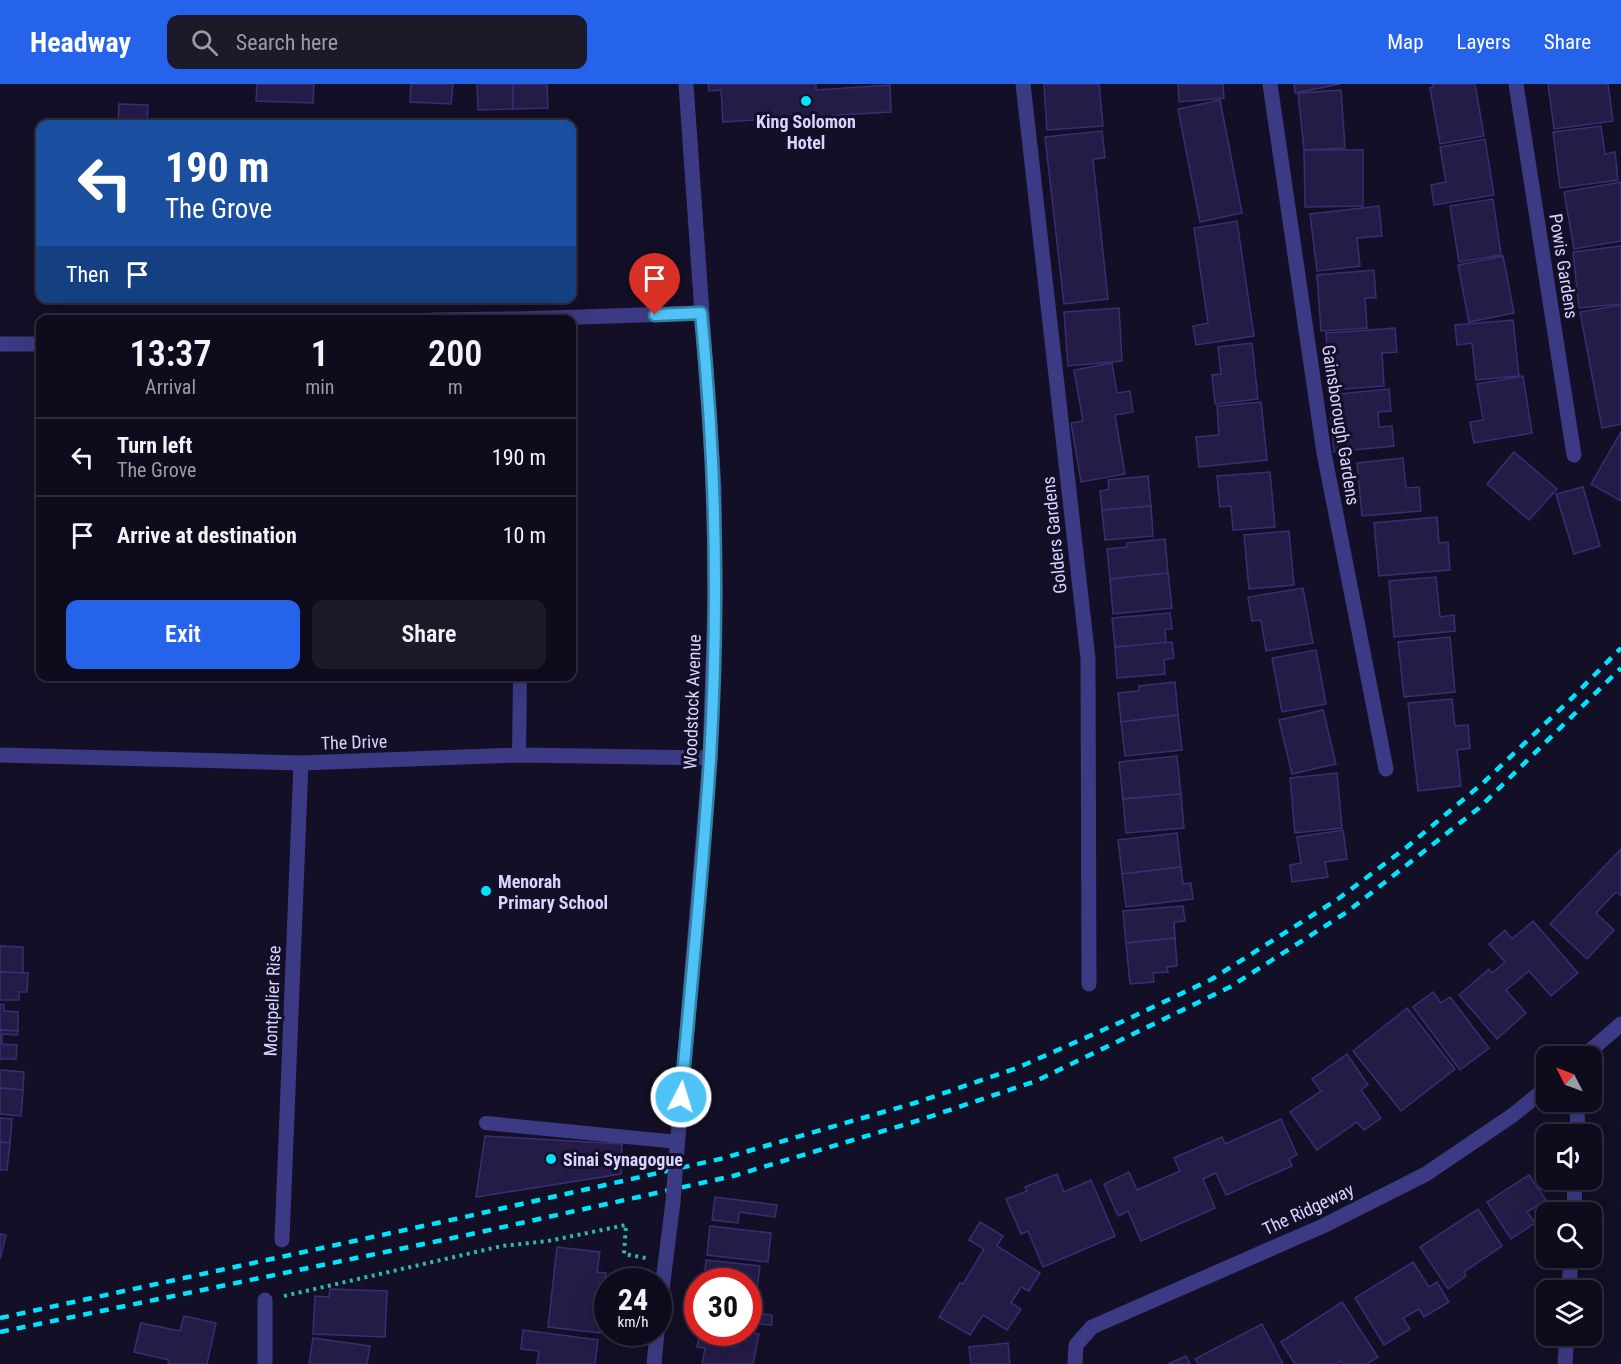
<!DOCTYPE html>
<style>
body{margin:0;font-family:"Roboto Condensed",sans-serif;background:#1c1929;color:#f1f3f6;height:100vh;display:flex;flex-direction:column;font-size:22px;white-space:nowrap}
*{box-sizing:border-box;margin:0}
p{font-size:20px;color:#9b9ba3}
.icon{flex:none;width:33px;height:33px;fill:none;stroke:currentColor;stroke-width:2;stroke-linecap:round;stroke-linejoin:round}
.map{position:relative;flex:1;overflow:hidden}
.side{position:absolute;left:36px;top:231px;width:540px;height:366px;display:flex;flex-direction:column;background:#0e0b1c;border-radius:12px;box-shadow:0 6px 24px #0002,0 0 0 2px #2e2b3b}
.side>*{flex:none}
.banner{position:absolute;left:36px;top:36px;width:540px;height:183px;border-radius:12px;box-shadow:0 6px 24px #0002,0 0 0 2px #2e2b3b;background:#1a4fa0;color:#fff;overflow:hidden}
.needle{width:39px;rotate:312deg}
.tools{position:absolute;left:1536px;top:962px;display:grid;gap:12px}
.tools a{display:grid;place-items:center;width:66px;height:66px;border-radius:12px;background:#0e0b1c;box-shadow:0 6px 24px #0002,0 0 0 2px #2e2b3b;font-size:30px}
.speed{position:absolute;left:594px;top:1184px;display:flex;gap:12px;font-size:30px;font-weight:700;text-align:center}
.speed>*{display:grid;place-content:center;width:78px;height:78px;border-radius:50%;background:#0e0b1c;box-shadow:0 6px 24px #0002,0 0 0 2px #2e2b3b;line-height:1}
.speed small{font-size:15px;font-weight:400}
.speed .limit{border:9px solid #d22;background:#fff;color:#111}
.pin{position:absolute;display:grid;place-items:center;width:51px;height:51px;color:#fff;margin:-62px -26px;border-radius:50% 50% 50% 0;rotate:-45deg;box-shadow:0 0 6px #0007}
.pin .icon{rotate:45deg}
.me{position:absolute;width:66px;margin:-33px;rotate:5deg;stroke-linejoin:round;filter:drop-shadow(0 0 4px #0008)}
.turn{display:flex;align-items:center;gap:21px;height:126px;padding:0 30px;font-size:27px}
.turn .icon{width:78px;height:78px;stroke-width:2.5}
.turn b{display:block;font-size:42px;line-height:51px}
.then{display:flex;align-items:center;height:57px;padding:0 30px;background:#0003;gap:12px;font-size:22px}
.eta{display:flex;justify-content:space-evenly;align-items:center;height:102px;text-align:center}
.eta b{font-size:36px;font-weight:600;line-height:42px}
.button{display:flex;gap:12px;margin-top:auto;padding:12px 30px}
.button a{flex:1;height:69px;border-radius:12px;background:#2563eb;color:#fff;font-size:24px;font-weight:600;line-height:69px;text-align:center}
.button a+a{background:#1c1929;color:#f1f3f6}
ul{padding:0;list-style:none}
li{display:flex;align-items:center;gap:18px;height:78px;padding:0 30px;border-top:2px solid #2e2b3b}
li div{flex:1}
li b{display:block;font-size:22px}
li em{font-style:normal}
header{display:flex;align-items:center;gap:36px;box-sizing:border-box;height:84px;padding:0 30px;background:#2563eb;color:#fff}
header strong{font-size:28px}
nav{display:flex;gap:33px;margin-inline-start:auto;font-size:21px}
.search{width:420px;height:54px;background:#1c1929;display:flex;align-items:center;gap:15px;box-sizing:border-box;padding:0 21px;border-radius:12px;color:#9b9ba3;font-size:22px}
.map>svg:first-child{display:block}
.building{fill:#241b47;stroke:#3b2d73;stroke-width:1.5}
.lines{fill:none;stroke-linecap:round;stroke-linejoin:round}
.path{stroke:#2fb8b0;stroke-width:4;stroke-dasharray:3 4.5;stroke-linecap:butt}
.lane{stroke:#3d3a85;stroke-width:14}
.street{stroke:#3d3a85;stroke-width:15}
.rail{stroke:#00e5ff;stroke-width:4.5;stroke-dasharray:9 8;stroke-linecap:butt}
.street-bridge{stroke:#3d3a85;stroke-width:15}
.route-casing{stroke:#337fa1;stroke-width:15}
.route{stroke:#4fc3f7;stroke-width:10}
.poi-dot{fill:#00e5ff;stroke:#130f26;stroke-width:2}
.labels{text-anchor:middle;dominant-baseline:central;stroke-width:6;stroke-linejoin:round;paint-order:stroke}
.poi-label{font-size:18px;font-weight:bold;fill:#d9d4ff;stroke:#130f26;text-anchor:start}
.street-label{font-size:18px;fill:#d9d4ff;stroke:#130f26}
</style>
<header>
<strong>Headway</strong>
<div class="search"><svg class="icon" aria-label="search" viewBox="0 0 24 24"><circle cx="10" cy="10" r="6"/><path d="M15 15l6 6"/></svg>Search here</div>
<nav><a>Map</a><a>Layers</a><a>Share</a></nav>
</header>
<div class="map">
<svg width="1621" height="1280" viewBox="0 0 1621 1280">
<rect width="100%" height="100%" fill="#130f26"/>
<!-- building -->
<g class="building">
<path d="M257,0h57l-1,19 -57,-2z"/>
<path d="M411,0h42l-2,20 -41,-2z"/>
<path d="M477,0h36v25l-35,1z"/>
<path d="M513,0h34l1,24 -35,1z"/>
<path d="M708,0h108v6l74,-5 1,27 -168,10 -2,-32 -12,1z"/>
<path d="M1044,0h55l4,42 -56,4z"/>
<path d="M1178,0h45l1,14 -45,4z"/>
<path d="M1294,0h46l-45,9z"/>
<path d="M1432,0h43l9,52 -44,8 -10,-56 3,-1z"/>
<path d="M1548,0h60l5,37 -59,8z"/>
<path d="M1341,6l4,58 -41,2 -6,-57z"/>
<path d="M1220,16l22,113 -42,9 -22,-113z"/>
<path d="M119,20l29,1 -1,19h-29z"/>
<path d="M1601,42l4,28 10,-2 3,28 -58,8 -7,-56z"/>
<path d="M1102,47l3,27 -12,1 15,140 -44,5 -19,-167z"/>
<path d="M1485,55l9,56 -60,10 -3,-20 15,-3 -6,-35z"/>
<path d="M1304,66h59v56l-58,1z"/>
<path d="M1621,98v59l-47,8 -10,-57z"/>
<path d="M1493,115l8,56 -42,7 -9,-56z"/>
<path d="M1379,122l3,30 -25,2 3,28 -43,5 -7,-57z"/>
<path d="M1237,137l17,115 -58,9 -3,-19 15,-3 -14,-95z"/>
<path d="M1621,162v58l-42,4 -6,-56z"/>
<path d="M1503,172l11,57 -45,9 -11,-57z"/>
<path d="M1374,186l2,28h-11l2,30 -46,3 -4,-56z"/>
<path d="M1621,221v119l-19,4 -22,-116z"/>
<path d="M1119,224l3,53 -54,5 -4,-54z"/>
<path d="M1513,236l6,56 -43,4 -4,-37 -15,2 -2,-20z"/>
<path d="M1395,244l2,24 -15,1 2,33 -55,4 -3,-57z"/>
<path d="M1252,259l6,56 -43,5 -3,-29 9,-1 -3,-27z"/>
<path d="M1112,279l5,30 13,-2 3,21 -18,3 10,59 -44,8 -10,-59 12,-2 -9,-51z"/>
<path d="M1523,292l9,57 -58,10 -4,-21 13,-2 -6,-36z"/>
<path d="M1389,305l2,22 -13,1 1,15 13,-1 2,20 -60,6 -5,-57z"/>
<path d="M1261,318l6,58 -68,7 -3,-30 23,-2 -2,-29z"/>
<path d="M1621,348v69l-30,-17z"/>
<path d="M1514,368l43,37 -28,31 -42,-36z"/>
<path d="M1403,374l3,30 13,-1 2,24 -59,5 -5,-53z"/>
<path d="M1270,388l5,55 -42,3 -2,-24 -11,1 -3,-31z"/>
<path d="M1148,392l3,30 -49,4 -2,-19 9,-2 -1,-9z"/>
<path d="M1583,403l17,59 -26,8 -18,-60z"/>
<path d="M1151,422l2,30 -48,4 -3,-30z"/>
<path d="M1437,433l2,26 9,-1 2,28 -71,6 -5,-53z"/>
<path d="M1289,447l5,54 -45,4 -5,-54z"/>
<path d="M1165,455l3,34 -58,6 -3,-30 20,-2v-4z"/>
<path d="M1168,489l4,35 -59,6 -3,-35z"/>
<path d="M1436,493l4,40 14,-2 1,16 -61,6 -5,-56z"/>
<path d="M1303,504l10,55 -47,8 -5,-31 -9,1 -4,-24z"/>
<path d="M1170,529l2,16h-7l1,14 -51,4 -3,-29z"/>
<path d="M1450,553l5,55 -51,5 -6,-55z"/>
<path d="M1172,558l2,16 -10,2 1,14 -48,4 -2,-31z"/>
<path d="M1316,566l10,54 -44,8 -10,-54z"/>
<path d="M1175,598l3,33 -57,7 -3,-29 21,-2v-5z"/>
<path d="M1452,615l3,27 13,-1 2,23 -13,2 4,36 -43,5 -10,-88z"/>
<path d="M1323,626l13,54 -44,10 -13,-54z"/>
<path d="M1178,631l4,35 -57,6 -4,-34z"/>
<path d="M1177,672l4,38 -58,5 -4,-37z"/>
<path d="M1337,689l5,55 -47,5 -5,-55z"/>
<path d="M1181,710l3,34 -58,5 -3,-34z"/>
<path d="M1343,746l4,29 -22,3 3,15 -36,5 -2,-17 11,-2 -4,-26z"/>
<path d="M1177,749l4,34 -59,7 -4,-34z"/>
<path d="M1621,765v47l-5,-4 -20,21 18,17 -27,29 -37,-35z"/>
<path d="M1181,783l2,17 8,-1 2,16 -67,8 -4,-33z"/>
<path d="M1183,822l2,15 -11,1 1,16 -49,5 -3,-32z"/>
<path d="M1533,837l45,52 -27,23 -22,-25 -23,19 20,23 -29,26 -38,-44 30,-26 3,4 13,-11 -16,-18 16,-14 7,9z"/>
<path d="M1175,854l2,28 -10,1 1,5 -15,1 1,9 -24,2 -4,-41z"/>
<path d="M0,862l23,1v26l-23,-1z"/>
<path d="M0,888l28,1 -1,19h-8v8h-19z"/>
<path d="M1433,908l8,11 9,-6 39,51 -29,22 -47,-63z"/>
<path d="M0,920l4,1v6l14,1v19l-18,-1z"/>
<path d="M1407,924l48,61 -54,42 -48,-60z"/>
<path d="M0,946l18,1 -1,4 -15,-1v10l15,1 -1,14h-16z"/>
<path d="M1347,970l21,31 -7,5 20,28 -17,12 -7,-8 -40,28 -27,-38 31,-21 -9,-12z"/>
<path d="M0,986l24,2 -1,18 -23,-2z"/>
<path d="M0,1004l23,2 -2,26 -21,-2z"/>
<path d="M0,1034l12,1 -2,24 -10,-1z"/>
<path d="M1281,1035l16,36 -8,4 3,7 -66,29 -10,-22 -13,6 12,29 -74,33 -13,-30 -10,5 -14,-32 25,-12 8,18 43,-19 -6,-13 48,-21 3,7z"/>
<path d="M485,1052l137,8 -1,30 -145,23z"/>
<path d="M0,1058l10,1 -3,27h-7z"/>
<path d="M1057,1090l7,18 27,-12 24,56 -72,31 -15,-36 -7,3 -15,-35 21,-8 -2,-4z"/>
<path d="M1529,1091l17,25 -19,12 8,11 -24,16 -24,-37z"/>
<path d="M715,1113l62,8 -2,12 -36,-5 -1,11 -26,-3z"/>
<path d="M1478,1125l24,37 -38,26 2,4 -18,13 -28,-42z"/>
<path d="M980,1138l23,14 -6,10 43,27 -11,18 -8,-4 -10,16 10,6 -14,21 -24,-15 -13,20 -31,-18 21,-34 3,1 21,-35 -15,-9z"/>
<path d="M710,1142l61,7 -3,29 -61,-7z"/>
<path d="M0,1150l6,1 -6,24z"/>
<path d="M557,1163l43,5 -3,20 9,1 -2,22 -9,-2 -2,15 9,1 -2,24 -52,-6z"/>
<path d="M706,1176l54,6 -6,47 18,2v10l-24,-2v-42h-44z"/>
<path d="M1413,1178l16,25 8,-5 12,20 -25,15 -5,-8 -16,9 7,11 -26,16 -29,-47z"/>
<path d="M330,1205l57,2 -2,46 -72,-3 2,-38 14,1z"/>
<path d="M1342,1218l36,55 -11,7h-25l-2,-3 -4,3h-41l-14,-22z"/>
<path d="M184,1232l32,7 -9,41h-39l1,-4 -35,-8 7,-29 39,8z"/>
<path d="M1262,1240l21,40h-85l-3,-5z"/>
<path d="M523,1246l75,10 -3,24h-58l2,-13 -18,-2z"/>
<path d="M700,1248h48l11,2 -6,30h-51l3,-16 -8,-1z"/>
<path d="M313,1254l57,8 -3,18h-58z"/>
<path d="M1008,1259l2,21h-39l-2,-17z"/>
<path d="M1186,1272l4,8h-22z"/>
</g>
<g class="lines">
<!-- path -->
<path class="path" d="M284,1212l218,-50 46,-5 78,-16 -2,29 22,4"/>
<!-- lane -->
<g class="lane">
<path d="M519,671l1,-79"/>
<path d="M486,1039l192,19"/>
</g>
<!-- street -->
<g class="street">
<path d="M1023,0l65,575 1,325"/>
<path d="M1270,0l54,369 62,316"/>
<path d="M1516,0l58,371"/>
<path d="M432,236l86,-1 183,-6"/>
<path d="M0,260h40"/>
<path d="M0,671l301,8 218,-8 191,3"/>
<path d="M1584,972l37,-32"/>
<path d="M1573,1017l4,8 1,25"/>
<path d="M676,1077l34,-403 5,-156 -1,-116 -28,-402"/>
<path d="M1574,1128l1,-33"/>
<path d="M282,1156l19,-477"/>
<path d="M1569,1206l2,-33"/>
<path d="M658,1237l15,-119"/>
<path d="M265,1280v-64"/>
<path d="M654,1280l3,-32"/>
<path d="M1075,1280l1,-19 16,-18 231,-101 103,-52 87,-59 33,-27"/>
<path d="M1565,1280l2,-29"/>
</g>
<!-- rail -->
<g class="rail">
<path d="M0,1234l460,-100 264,-60 194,-56 99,-34 113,-50 82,-39 126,-80 69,-52 76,-64 88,-84 50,-51"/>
<path d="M0,1248l467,-97 266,-59 187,-56 116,-39 194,-94 117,-75 132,-104 142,-140"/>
</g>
<!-- street-bridge -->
<path class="street-bridge" d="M673,1118l3,-41"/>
</g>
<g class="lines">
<!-- route casing -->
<g class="route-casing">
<path id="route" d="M655,231l46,-2c15,148 18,296 9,445 -7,113 -19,226 -29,339"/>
</g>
<!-- route -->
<use href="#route" class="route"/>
</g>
<!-- markers -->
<g class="poi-dot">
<circle cx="806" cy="17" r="6"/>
<circle cx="486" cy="807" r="6"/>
<circle cx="551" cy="1075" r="6"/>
</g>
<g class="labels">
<!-- poi labels -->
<g class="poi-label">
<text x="806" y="37" text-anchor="middle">King Solomon<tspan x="806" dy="21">Hotel</tspan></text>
<text x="498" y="797">Menorah<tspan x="498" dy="21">Primary School</tspan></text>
<text x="563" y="1075">Sinai Synagogue</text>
</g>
<!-- street labels -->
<g class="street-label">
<text transform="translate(1564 182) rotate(81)">Powis Gardens</text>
<text transform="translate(1341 341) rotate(81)">Gainsborough Gardens</text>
<text transform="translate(1054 451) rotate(-96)">Golders Gardens</text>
<text transform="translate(692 618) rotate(-88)">Woodstock Avenue</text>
<text transform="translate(354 658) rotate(-2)">The Drive</text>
<text transform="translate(272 917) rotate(-88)">Montpelier Rise</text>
<text transform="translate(1308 1125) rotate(-25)">The Ridgeway</text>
</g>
</g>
</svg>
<div class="tools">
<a><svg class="needle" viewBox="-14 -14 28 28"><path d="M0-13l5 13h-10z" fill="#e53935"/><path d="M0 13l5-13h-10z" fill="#9b9ba3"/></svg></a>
<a><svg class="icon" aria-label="sound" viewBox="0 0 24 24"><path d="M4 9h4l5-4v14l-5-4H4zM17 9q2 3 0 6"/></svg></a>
<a><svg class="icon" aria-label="search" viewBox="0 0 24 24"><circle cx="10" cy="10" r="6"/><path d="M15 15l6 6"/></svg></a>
<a><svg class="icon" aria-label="layers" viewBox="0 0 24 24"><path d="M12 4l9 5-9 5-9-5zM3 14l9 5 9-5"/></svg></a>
</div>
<div class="speed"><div>24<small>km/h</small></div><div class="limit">30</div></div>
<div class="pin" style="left:655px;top:231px;background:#d93025"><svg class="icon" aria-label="arrive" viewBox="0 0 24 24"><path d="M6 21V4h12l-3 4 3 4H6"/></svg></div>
<svg class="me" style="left:681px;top:1013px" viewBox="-20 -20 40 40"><circle r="17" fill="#4fc3f7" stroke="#fff" stroke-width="3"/><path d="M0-11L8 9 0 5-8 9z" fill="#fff"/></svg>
<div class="banner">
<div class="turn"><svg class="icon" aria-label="left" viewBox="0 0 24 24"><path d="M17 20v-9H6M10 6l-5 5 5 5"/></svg><div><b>190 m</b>The Grove</div></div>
<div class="then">Then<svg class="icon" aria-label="arrive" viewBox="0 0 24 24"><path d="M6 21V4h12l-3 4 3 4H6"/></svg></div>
</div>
<section class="side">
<div class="eta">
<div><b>13:37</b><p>Arrival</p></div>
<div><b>1</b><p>min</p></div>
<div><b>200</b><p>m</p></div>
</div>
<ul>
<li><svg class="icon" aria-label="left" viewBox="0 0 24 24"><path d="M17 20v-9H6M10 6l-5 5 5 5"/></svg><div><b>Turn left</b><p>The Grove</p></div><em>190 m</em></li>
<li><svg class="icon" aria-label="arrive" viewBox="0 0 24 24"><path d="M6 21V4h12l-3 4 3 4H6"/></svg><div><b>Arrive at destination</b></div><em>10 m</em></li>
</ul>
<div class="button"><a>Exit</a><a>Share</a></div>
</section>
</div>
